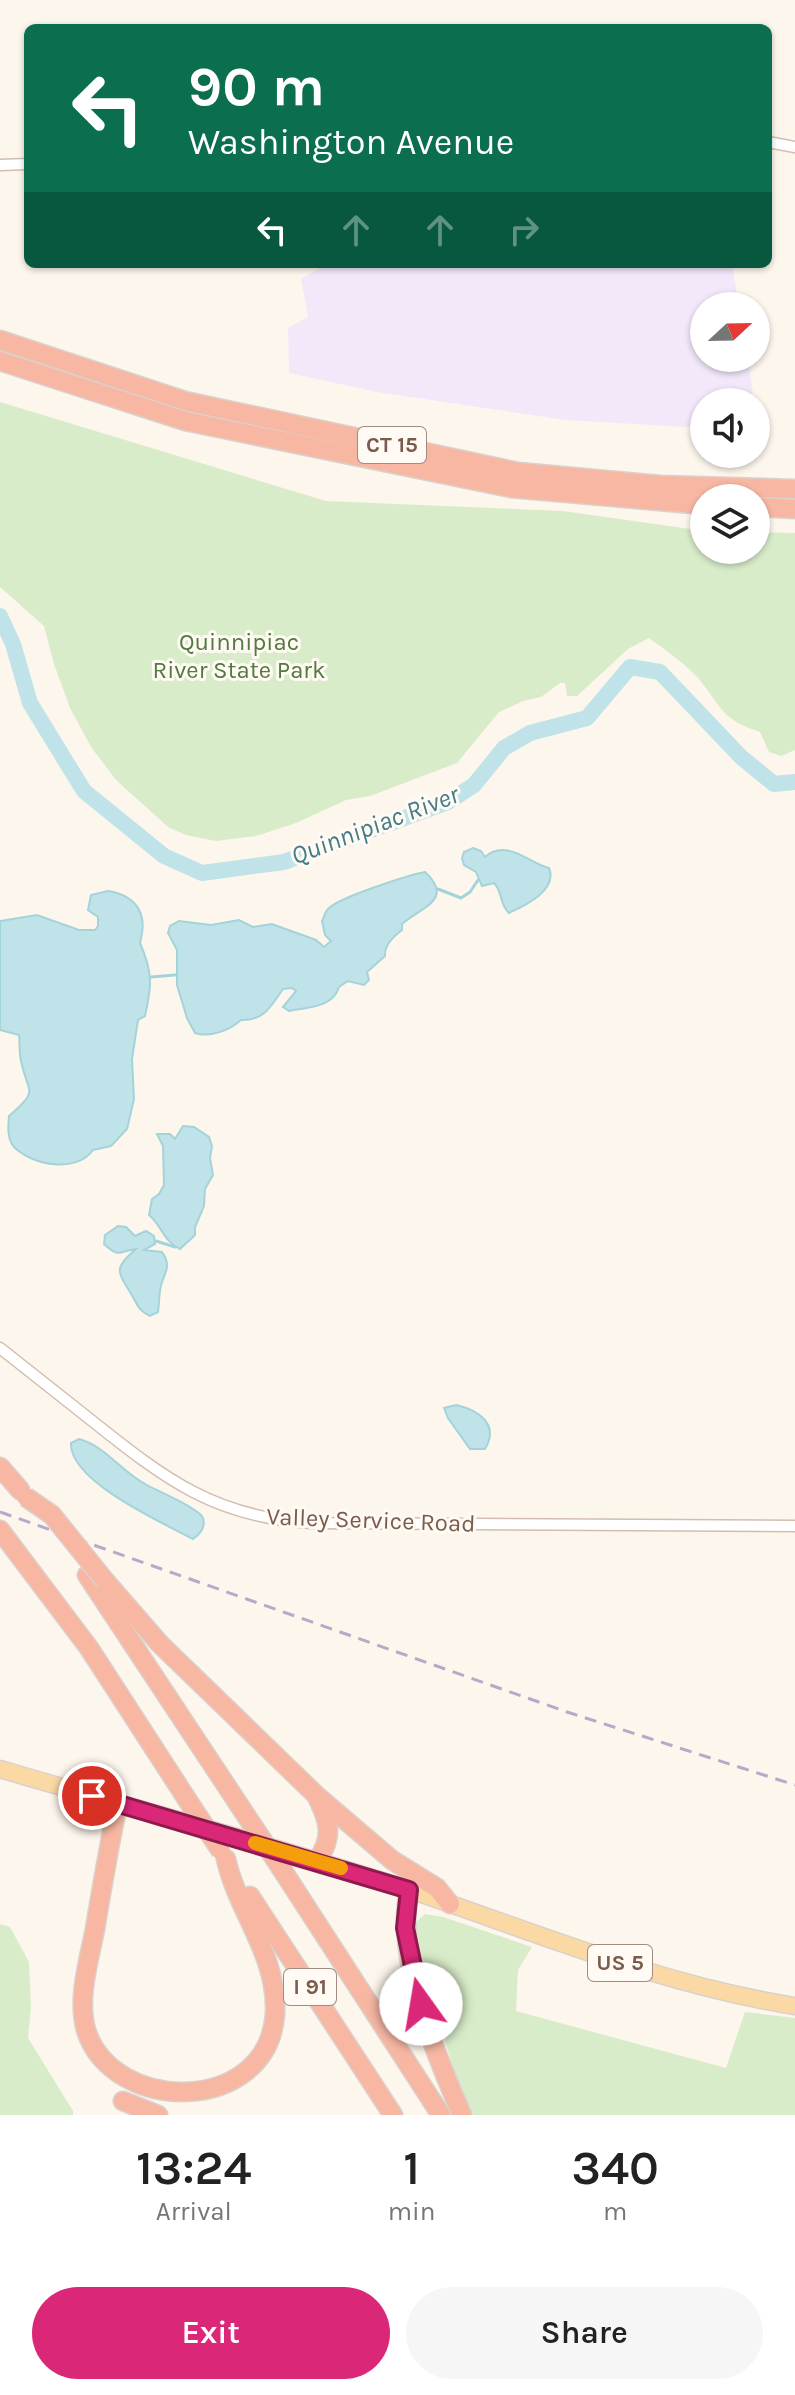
<!DOCTYPE html>
<style>
body{margin:0;font-family:Karla,sans-serif;background:#f6f6f6;color:#222;height:100vh;display:flex;flex-direction:column;font-size:30px;white-space:nowrap}
*{box-sizing:border-box;margin:0}
p{font-size:26px;color:#767676}
.icon{flex:none;width:44px;height:44px;fill:none;stroke:currentColor;stroke-width:2;stroke-linecap:round;stroke-linejoin:round}
.map{position:relative;height:2115px;overflow:hidden}
.sheet{display:flex;flex-direction:column;background:#fff;flex:1}
.sheet>*{flex:none}
.guide{position:absolute;left:24px;top:24px;width:748px;height:244px;border-radius:12px;box-shadow:0 2px 6px #0004;background:#0b6e4f;color:#fff;overflow:hidden}
.needle{width:52px;rotate:68deg}
.tools{position:absolute;left:690px;top:292px;display:grid;gap:16px}
.tools a{display:grid;place-items:center;width:80px;height:80px;border-radius:50%;background:#fff;box-shadow:0 2px 6px #0004;font-size:40px}
.pin{position:absolute;display:grid;place-items:center;width:68px;height:68px;color:#fff;margin:-34px;border:4px solid #fff;border-radius:50%;box-shadow:0 2px 8px #0007}
.me{position:absolute;width:88px;margin:-44px;rotate:347deg;stroke-linejoin:round;filter:drop-shadow(0 0 6px #0008)}
.turn{display:flex;align-items:center;gap:28px;height:168px;padding:0 32px;font-size:36px}
.turn .icon{width:104px;height:104px;stroke-width:2.5}
.turn b{display:block;font-size:56px;line-height:68px}
.lanes{display:flex;align-items:center;height:76px;padding:0 32px;background:#0003;justify-content:center;gap:40px;direction:ltr}
.lanes .off{opacity:.35}
.eta{display:flex;justify-content:space-evenly;align-items:center;height:136px;text-align:center}
.eta b{font-size:48px;font-weight:600;line-height:56px}
.cta{display:flex;gap:16px;margin-top:auto;padding:16px 32px}
.cta a{flex:1;height:92px;border-radius:48px;background:#db2777;color:#fff;font-size:32px;font-weight:600;line-height:92px;text-align:center}
.cta a+a{background:#f6f6f6;color:#222}
.map>svg:first-child{display:block}
.education{fill:#f3e8fa}
.green{fill:#d8ecc9}
.water{fill:#bfe3e8;stroke:#a5d3da;stroke-width:2}
.lines{fill:none;stroke-linecap:round;stroke-linejoin:round}
.stream{stroke:#a5d3da;stroke-width:3}
.river{stroke:#bfe3e8;stroke-width:16}
.minor-casing{stroke:#d1beb0;stroke-width:13}
.primary-casing{stroke:#dad1cd;stroke-width:19}
.motorway-casing{stroke:#dad1cd;stroke-width:21}
.minor{stroke:#fff;stroke-width:10}
.primary{stroke:#fbd9a5;stroke-width:16}
.motorway{stroke:#f7b7a3;stroke-width:18}
.rail{stroke:#b9a8c9;stroke-width:3;stroke-dasharray:12 8;stroke-linecap:butt}
.motorway-bridge-casing{stroke:#dad1cd;stroke-width:21;stroke-linecap:butt}
.motorway-bridge{stroke:#f7b7a3;stroke-width:18}
.route-casing{stroke:#8e194d;stroke-width:20}
.route{stroke:#db2777;stroke-width:14}
.slow{stroke:#f59e0b;stroke-width:14}
.labels{text-anchor:middle;dominant-baseline:central;stroke-width:6;stroke-linejoin:round;paint-order:stroke}
.shield{fill:#fffaf3;stroke:#a28b7f;stroke-width:2}
.shield-label{font-size:22px;font-weight:bold;fill:#7a5c4d}
.park-label{font-size:24px;fill:#537a41;stroke:#fffaf3}
.street-label{font-size:24px;fill:#7a5c4d;stroke:#fffaf3}
.water-label{font-size:26px;font-style:italic;fill:#437c86;stroke:#fffaf3}
</style>
<div class="map">
<svg width="795" height="2115" viewBox="0 0 795 2115">
<rect width="100%" height="100%" fill="#fdf6ec"/>
<!-- education -->
<path class="education" d="M327,264h405l7,42h-35v52h44l6,44h-50v26l-139,-8 -188,-28 -88,-19 -1,-45 20,-11 -7,-38z"/>
<!-- green -->
<g class="green">
<path d="M0,402l326,99 237,10 141,20v19h52v-18l39,1v217l-14,6 -12,-4 -9,-20c-39,-13 -37,-23 -61,-53 -13,-15 -34,-29 -50,-41l-21,11 -51,47h-10l-2,-13h-5l-19,14 -18,4 -24,11 -42,51 -87,33 -24,4 -50,23 -40,13 -40,5 -30,-6 -18,-8 -52,-47 -25,-33 -21,-39 -16,-44 -10,-38 -44,-39z"/>
<path d="M425,1914l18,3 89,30 -14,23 -2,41 210,57 19,-56 50,6v97h-324l-13,-31 -42,-139v-23z"/>
<path d="M0,1924l10,3 19,35 2,44 -3,32 45,73v4h-73z"/>
</g>
<!-- water -->
<g class="water">
<path d="M473,848l8,3 4,6c21,-19 44,6 64,11 9,22 -23,37 -40,45 -10,-9 -6,-21 -15,-30l-12,3 -6,-14 -12,-7 -2,-7 2,-6z"/>
<path d="M425,872c30,28 -4,35 -23,52v6c-8,6 -18,16 -17,26l-18,16 2,8 -5,5 -16,-4 -9,6c-6,21 -32,20 -50,24l-6,-4 13,-16 -4,-3 -9,1c-12,17 -19,32 -42,31 -11,10 -31,18 -46,13l-8,-15 -10,-33v-35l-9,-17 2,-7 9,-5 32,4 28,-5 14,7 19,-3 44,16 8,7 7,-6 -6,-6 -3,-14c2,-4 3,-9 6,-12 9,-11 81,-34 97,-37z"/>
<path d="M108,891c30,5 40,24 32,52 13,30 12,42 5,73l-7,4 -6,39 2,40 -7,30 -16,17 -18,4c-16,23 -60,16 -79,-3 -7,-8 -6,-21 -5,-31 31,-27 19,-21 12,-55 -2,-8 -1,-18 -2,-26l-19,-5v-109l37,-6 42,15h16l3,-4v-9l-10,-7 3,-15z"/>
<path d="M183,1126l11,1 15,10 3,9 -2,12 3,17 -8,14 -1,17 -9,21v8l-15,14c-16,-7 -18,-23 -31,-34l3,-16 7,-5 5,-9 -1,-39 -6,-12h13l5,5z"/>
<path d="M118,1226l8,1 9,9 11,-5 8,5 1,8 -11,6 18,2c12,16 -1,24 -2,39 -1,7 -1,14 -2,21l-8,4c-10,-5 -12,-9 -17,-19 -15,-25 -21,-28 3,-48 -17,2 -16,10 -32,-5l1,-9z"/>
<path d="M456,1405c22,5 44,19 29,44h-15l-22,-31 -4,-10z"/>
<path d="M79,1439c26,7 42,32 66,45 12,7 54,24 58,34 3,9 -3,16 -10,21 -30,-16 -124,-58 -122,-96z"/>
</g>
<g class="lines">
<!-- stream -->
<g class="stream">
<path d="M438,889l23,9 9,-6 8,-12"/>
<path d="M151,977l24,-2"/>
<path d="M156,1241l19,6"/>
</g>
<!-- river -->
<path class="river" d="M0,616l13,28 17,59 54,88 80,65 38,17 82,-11 164,-60 26,-17 30,-37 26,-15 57,-15 43,-51 30,5 81,85 33,27 21,-2"/>
<!-- minor casing -->
<g class="minor-casing">
<g id="minor">
<path d="M768,142l27,5"/>
<path d="M0,165l28,-1"/>
<path d="M0,1348c30,24 61,48 91,72 74,59 124,98 222,103l482,3"/>
</g>
</g>
<!-- primary casing -->
<g class="primary-casing">
<path id="primary" d="M0,1769c136,40 273,76 407,120 128,43 254,96 388,117"/>
</g>
<!-- motorway casing -->
<g class="motorway-casing">
<g id="motorway">
<path d="M0,340l185,61 333,71 142,13 135,4"/>
<path d="M0,361l185,60 326,67 193,17"/>
<path d="M756,507l39,2"/>
<path d="M0,1467l20,23"/>
<path d="M0,1530l89,118 103,159"/>
<path d="M87,1575l164,248"/>
<path d="M106,1582l54,62 157,152 75,64 45,28 13,16"/>
<path d="M118,1803c-9,42 -16,84 -23,126 -6,32 -18,69 -9,101 27,85 182,85 189,-16 3,-59 -37,-101 -49,-155"/>
<path d="M317,1861c16,-23 13,-38 1,-62"/>
<path d="M281,1868l160,247"/>
<path d="M409,1890c-14,68 26,163 53,225"/>
<path d="M250,1896l143,219"/>
<path d="M123,2101l35,14"/>
</g>
</g>
<!-- minor -->
<use href="#minor" class="minor"/>
<!-- primary -->
<use href="#primary" class="primary"/>
<!-- motorway -->
<use href="#motorway" class="motorway"/>
<!-- rail -->
<path class="rail" d="M0,1512l567,200 228,73"/>
<!-- motorway-bridge casing -->
<g class="motorway-bridge-casing">
<g id="motorway-bridge">
<path d="M26,1497l26,18 54,67"/>
<path d="M192,1807l29,44"/>
<path d="M251,1823l30,45"/>
</g>
</g>
<!-- motorway-bridge -->
<use href="#motorway-bridge" class="motorway-bridge"/>
</g>
<g class="lines">
<!-- route casing -->
<g class="route-casing">
<path id="route" d="M92,1796l317,94 -4,38 16,76"/>
</g>
<!-- route -->
<use href="#route" class="route"/>
<!-- slow -->
<path class="slow" d="M255,1843l86,25"/>
</g>
<g class="labels">
<!-- shield labels -->
<g class="shield">
<rect x="358" y="427" width="68" height="36" rx="6"/>
<rect x="588" y="1945" width="64" height="36" rx="6"/>
<rect x="284" y="1969" width="52" height="36" rx="6"/>
</g>
<g class="shield-label">
<text x="392" y="445">CT 15</text>
<text x="620" y="1963">US 5</text>
<text x="310" y="1987">I 91</text>
</g>
<!-- park labels -->
<g class="park-label">
<text x="239" y="642">Quinnipiac<tspan x="239" dy="28">River State Park</tspan></text>
</g>
<!-- street labels -->
<g class="street-label">
<text transform="translate(371 1520) rotate(2)">Valley Service Road</text>
</g>
<!-- water labels -->
<g class="water-label">
<text transform="translate(375 825) rotate(-21)">Quinnipiac River</text>
</g>
</g>
</svg>
<div class="tools">
<a><svg class="needle" viewBox="-14 -14 28 28"><path d="M0-13l5 13h-10z" fill="#e53935"/><path d="M0 13l5-13h-10z" fill="#767676"/></svg></a>
<a><svg class="icon" aria-label="sound" viewBox="0 0 24 24"><path d="M4 9h4l5-4v14l-5-4H4zM17 9q2 3 0 6"/></svg></a>
<a><svg class="icon" aria-label="layers" viewBox="0 0 24 24"><path d="M12 4l9 5-9 5-9-5zM3 14l9 5 9-5"/></svg></a>
</div>
<div class="pin" style="left:92px;top:1796px;background:#d93025"><svg class="icon" aria-label="arrive" viewBox="0 0 24 24"><path d="M6 21V4h12l-3 4 3 4H6"/></svg></div>
<svg class="me" style="left:421px;top:2004px" viewBox="-20 -20 40 40"><circle r="19" fill="#fff"/><path d="M0-13L10 11 0 6-10 11z" fill="#db2777"/></svg>
<div class="guide">
<div class="turn"><svg class="icon" aria-label="left" viewBox="0 0 24 24"><path d="M17 20v-9H6M10 6l-5 5 5 5"/></svg><div><b>90 m</b>Washington Avenue</div></div>
<div class="lanes"><svg class="icon" aria-label="left" viewBox="0 0 24 24"><path d="M17 20v-9H6M10 6l-5 5 5 5"/></svg><svg class="icon off" aria-label="ahead" viewBox="0 0 24 24"><path d="M12 20V5M6 11l6-6 6 6"/></svg><svg class="icon off" aria-label="ahead" viewBox="0 0 24 24"><path d="M12 20V5M6 11l6-6 6 6"/></svg><svg class="icon off" aria-label="right" viewBox="0 0 24 24"><path d="M7 20v-9h11M14 6l5 5-5 5"/></svg></div>
</div>
</div>
<section class="sheet">
<div class="eta">
<div><b>13:24</b><p>Arrival</p></div>
<div><b>1</b><p>min</p></div>
<div><b>340</b><p>m</p></div>
</div>
<div class="cta"><a>Exit</a><a>Share</a></div>
</section>
